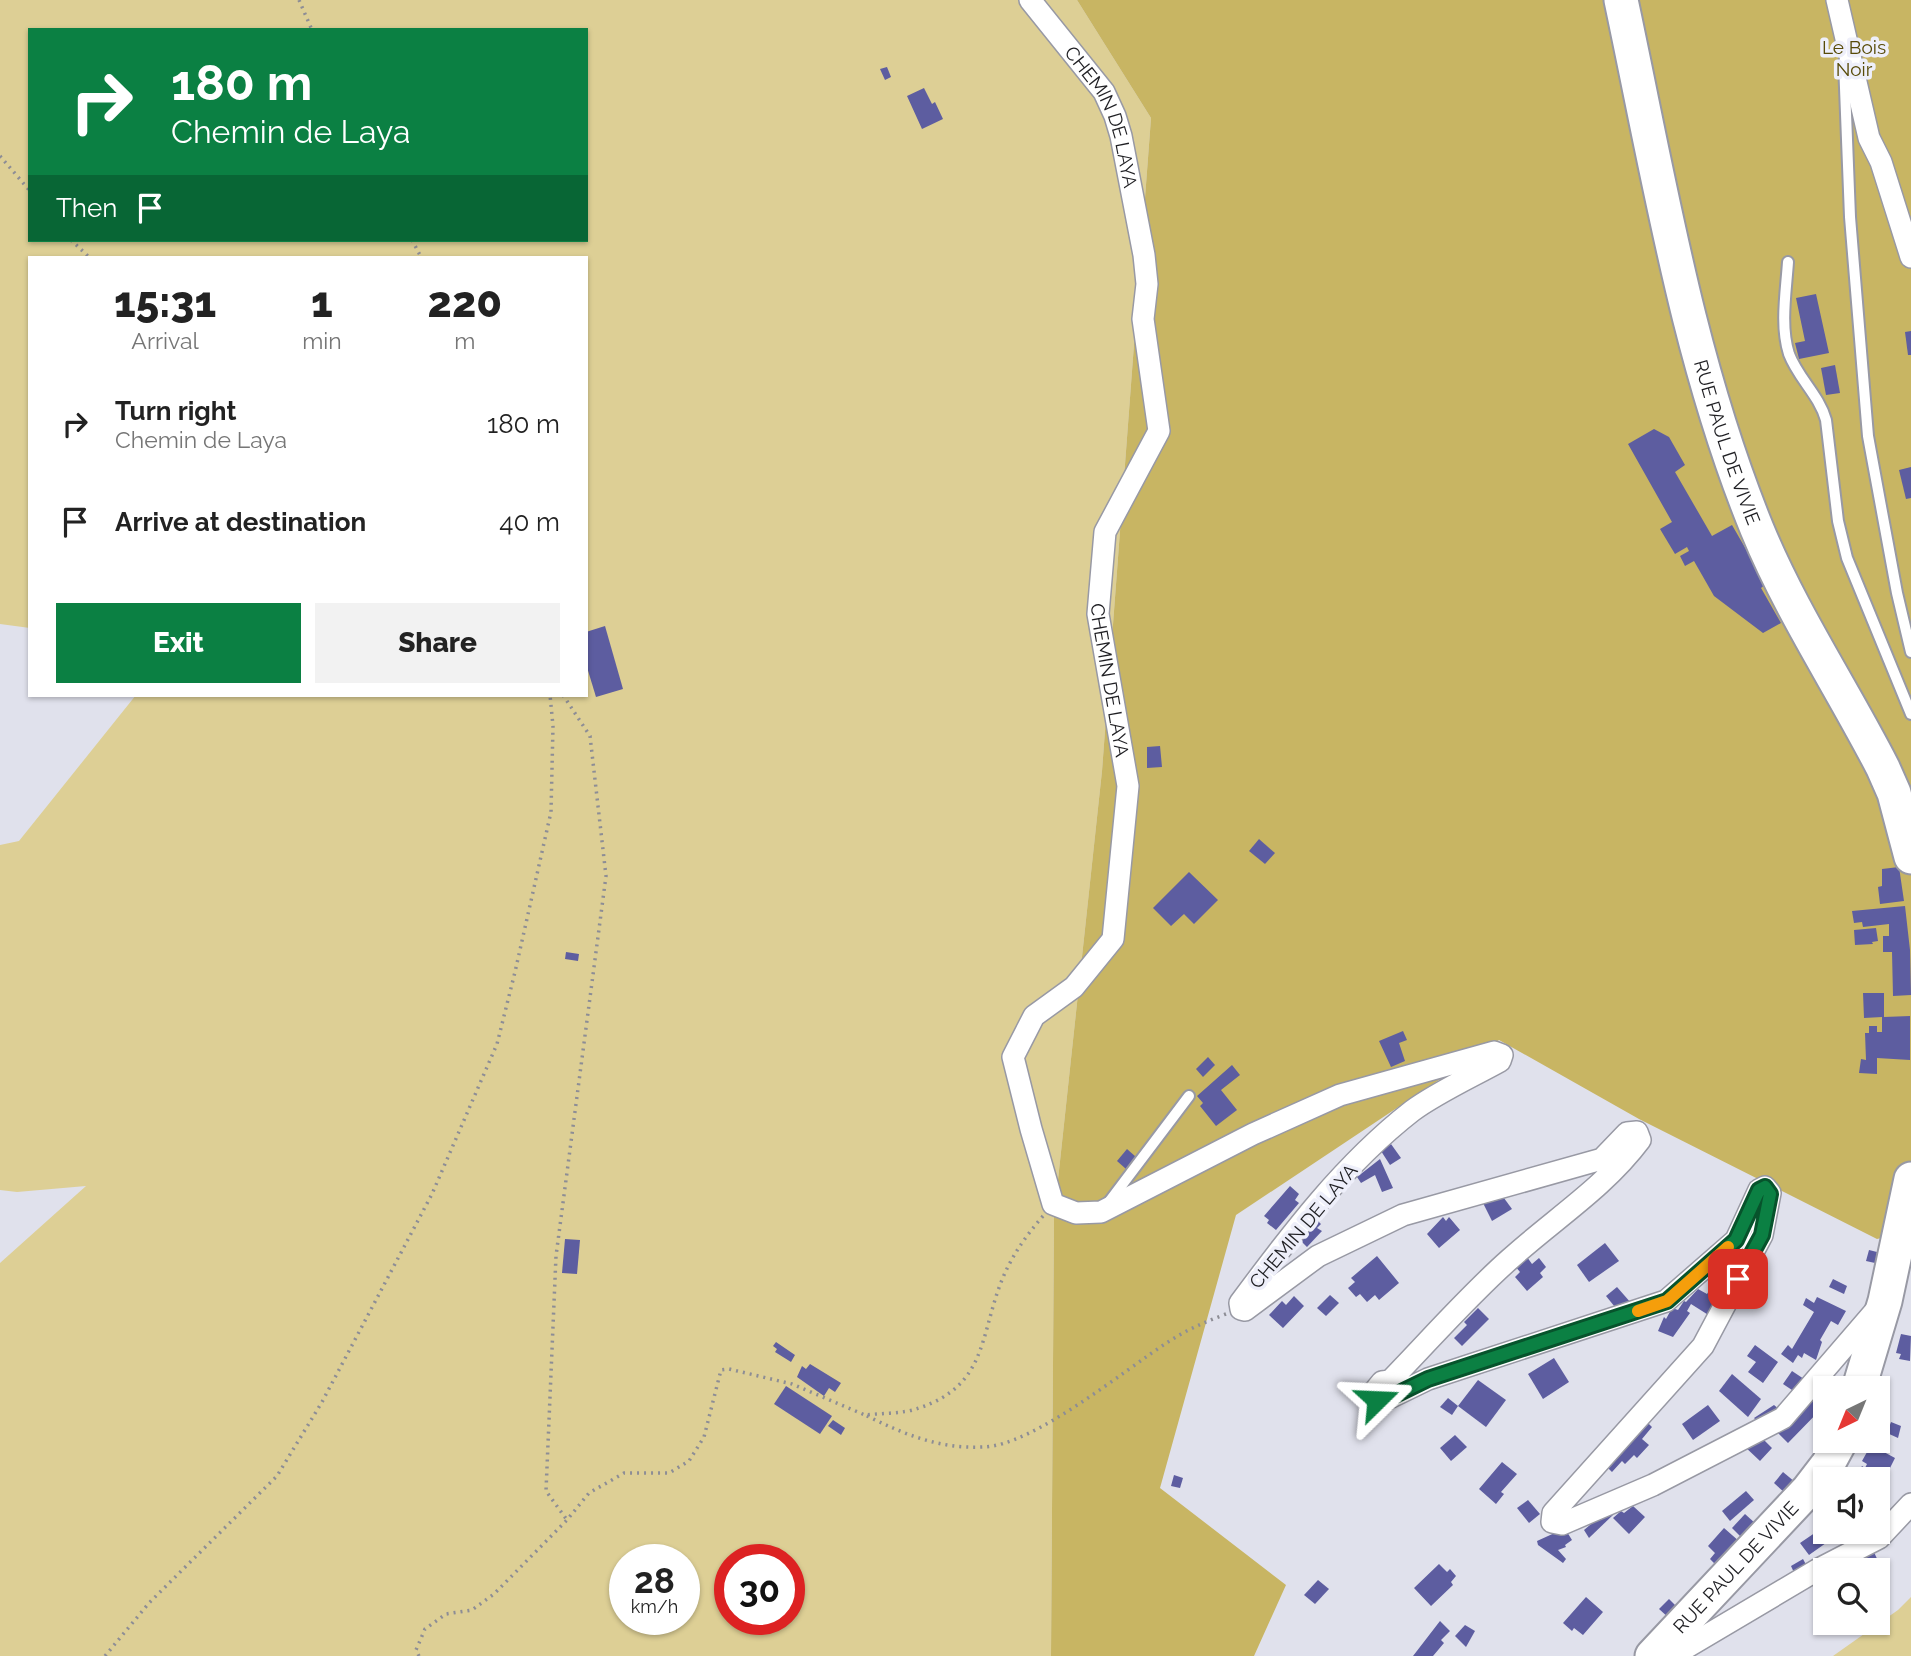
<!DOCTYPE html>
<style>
body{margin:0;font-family:Raleway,sans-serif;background:#f2f2f2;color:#222;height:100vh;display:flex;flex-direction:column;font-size:26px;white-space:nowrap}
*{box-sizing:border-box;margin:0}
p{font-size:23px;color:#767676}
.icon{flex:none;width:38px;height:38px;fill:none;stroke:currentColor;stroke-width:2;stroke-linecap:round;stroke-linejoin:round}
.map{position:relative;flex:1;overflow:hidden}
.side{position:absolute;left:28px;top:256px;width:560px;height:441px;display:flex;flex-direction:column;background:#fff;border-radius:0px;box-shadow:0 2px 5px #0004}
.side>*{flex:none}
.guide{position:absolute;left:28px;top:28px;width:560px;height:214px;border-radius:0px;box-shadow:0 2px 5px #0004;background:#0b8043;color:#fff;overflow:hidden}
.needle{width:46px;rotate:223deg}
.controls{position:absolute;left:1813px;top:1376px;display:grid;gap:14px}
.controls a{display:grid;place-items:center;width:77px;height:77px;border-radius:0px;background:#fff;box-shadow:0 2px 5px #0004;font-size:35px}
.speed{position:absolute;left:609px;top:1544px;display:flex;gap:14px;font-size:35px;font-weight:700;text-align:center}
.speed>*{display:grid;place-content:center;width:91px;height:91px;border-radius:50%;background:#fff;box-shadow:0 2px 5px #0004;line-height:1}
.speed small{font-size:18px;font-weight:400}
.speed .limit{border:10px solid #d22;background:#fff;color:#111}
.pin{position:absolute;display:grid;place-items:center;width:60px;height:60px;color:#fff;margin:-30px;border-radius:14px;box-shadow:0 4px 10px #0006}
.me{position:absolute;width:77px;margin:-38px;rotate:69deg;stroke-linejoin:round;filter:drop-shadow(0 0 5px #0008)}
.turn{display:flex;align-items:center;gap:24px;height:147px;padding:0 28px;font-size:32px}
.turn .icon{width:91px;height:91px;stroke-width:2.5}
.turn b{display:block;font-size:49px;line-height:60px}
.then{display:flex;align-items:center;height:66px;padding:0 28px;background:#0003;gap:14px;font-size:26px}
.eta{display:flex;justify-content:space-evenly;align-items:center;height:119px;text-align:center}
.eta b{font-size:42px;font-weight:800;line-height:49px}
.button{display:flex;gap:14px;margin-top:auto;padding:14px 28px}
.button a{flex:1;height:80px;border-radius:0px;background:#0b8043;color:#fff;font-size:28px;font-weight:800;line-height:80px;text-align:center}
.button a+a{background:#f2f2f2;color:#222}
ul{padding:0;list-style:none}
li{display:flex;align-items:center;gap:21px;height:98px;padding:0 28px}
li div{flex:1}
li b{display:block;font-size:26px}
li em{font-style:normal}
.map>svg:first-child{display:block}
.green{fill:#ddcf95;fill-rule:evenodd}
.forest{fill:#c8b563}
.building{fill:#5d5da0}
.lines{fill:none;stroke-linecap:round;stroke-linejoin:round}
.service-casing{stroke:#9899a4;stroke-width:14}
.minor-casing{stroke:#9899a4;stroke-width:24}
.primary-casing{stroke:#9899a4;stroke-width:37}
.path{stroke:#8d8d95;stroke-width:3.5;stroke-dasharray:2 5;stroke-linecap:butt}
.service{stroke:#fff;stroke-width:10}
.minor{stroke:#fff;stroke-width:21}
.primary{stroke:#fff;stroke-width:33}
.route-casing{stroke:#07532c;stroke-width:18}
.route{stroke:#0b8043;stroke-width:12}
.slow{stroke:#f59e0b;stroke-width:12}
.labels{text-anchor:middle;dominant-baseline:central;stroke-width:7;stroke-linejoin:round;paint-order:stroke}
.park-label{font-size:19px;fill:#584b08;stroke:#eeeffa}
.street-label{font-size:19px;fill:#1e1e22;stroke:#eeeffa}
</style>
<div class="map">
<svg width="1911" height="1656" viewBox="0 0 1911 1656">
<rect width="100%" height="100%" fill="#e0e1ec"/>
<!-- green -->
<g class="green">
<path d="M0,0h1077l74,118 -49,653 -48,446 -3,439h-1051v-393l86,-77 -69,6 -17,-2v-345l19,-4 117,-146h450v-438h-556v371l-30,-4zM30,30h556v210h-556zM625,1559h59v60h-59zM730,1559h59v60h-59z"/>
<path d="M1911,1597v59h-78l65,-46z"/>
</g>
<!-- forest -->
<path class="forest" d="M1077,0h834v1231l-34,8 -238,-120 -140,-79 -263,175 -76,273 126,97 -32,71h-203l3,-439 48,-446 49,-653z"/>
<!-- building -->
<g class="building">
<path d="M887,67l4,10 -6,3 -5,-11z"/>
<path d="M924,88l8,16 3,-2 8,17 -21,10 -15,-33z"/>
<path d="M1816,294l13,59 -30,6 -4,-16 10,-2 -9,-43z"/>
<path d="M1911,331v24h-3l-3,-23z"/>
<path d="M1835,365l5,28 -14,2 -5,-27z"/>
<path d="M1654,429l15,8 16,28 -10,7 37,64 20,-11 34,59 -5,4 20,35 -18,10 -49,-37 -20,-35 -9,5 -5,-10 9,-5 -2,-4 -12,7 -15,-25 12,-7 -44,-78z"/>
<path d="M1911,467v31l-5,1 -7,-29z"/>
<path d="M605,626l18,63 -27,8 -10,-33v-32z"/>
<path d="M1160,746l2,21 -15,1v-21z"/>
<path d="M1259,839l16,14 -10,11 -16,-13z"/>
<path d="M1899,867l5,34 -24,3 -2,-17 4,-1v-17z"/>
<path d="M1189,872l29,28 -24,24 -10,-10 -13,12 -18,-18z"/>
<path d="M1905,906l5,44 1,45 -18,1 -1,-44h-9v-16h6v-12l-26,3 -1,-5 -8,1 -2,-12z"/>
<path d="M1876,928l2,13 -6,1 1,2 -18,1 -1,-15z"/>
<path d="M566,952l13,2 -1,7 -13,-2z"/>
<path d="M1863,993h21v24l26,-1v44l-33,-2v16l-18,-1 2,-14 5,1 -1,-27h4v-7h8v6h5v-15l-18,1z"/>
<path d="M1403,1031l4,9 -8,3 6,18 -14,6 -12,-26z"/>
<path d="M1208,1057l7,8 -12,12 -7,-8z"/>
<path d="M1232,1065l8,10 -19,15 16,20 -21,16 -16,-20 3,-3 -6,-7z"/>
<path d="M1391,1144l10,14 -11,7 -9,-14z"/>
<path d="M1127,1149l9,8 -10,12 -9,-8z"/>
<path d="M1380,1159l13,29 -11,4 -7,-17 -14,8 -4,-6z"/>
<path d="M1290,1186l9,8 -4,6 4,3 -23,27 -9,-7 2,-3 -5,-4z"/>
<path d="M1501,1194l11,15 -20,12 -11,-22z"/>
<path d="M1443,1217l3,4 3,-4 11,13 -21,18 -12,-14z"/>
<path d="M1316,1219l5,5 -4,4 5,3 -15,16 -9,-9z"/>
<path d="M565,1239l15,1 -3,34 -15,-1z"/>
<path d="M1605,1243l14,18 -30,21 -12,-17z"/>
<path d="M1869,1250l8,2 -2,11 -9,-2z"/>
<path d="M1377,1256l22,27 -20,17 -4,-5 -8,7 -7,-8 -4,3 -8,-9 7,-6 -4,-4z"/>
<path d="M1527,1257l5,7 7,-6 7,9 -6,6 3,4 -16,14 -12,-14 5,-5 -5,-6z"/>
<path d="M1833,1279l14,7 -3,8 -15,-7z"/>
<path d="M1712,1286l11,6 -13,24 -19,-12 -4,7 3,2 -17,24 -15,-6 6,-14 2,2 6,-11 6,2 6,-9 2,1 12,-13 9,5z"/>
<path d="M1617,1287l14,16 -12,9 -13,-16z"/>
<path d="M1330,1295l9,8 -13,13 -9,-8z"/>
<path d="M1294,1296l10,10 -21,22 -14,-13 13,-14 4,4z"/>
<path d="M1817,1297l29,14 -8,14 -7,-4 -11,19 2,2 -6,18 -12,-7 -2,5 -4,-3 -5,8 -12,-9 7,-9 4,4 22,-37 -11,-7 3,-7 8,5z"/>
<path d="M1478,1308l11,11 -27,27 -8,-8 13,-13 -3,-3z"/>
<path d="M1901,1334l10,2 -1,25 -11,-2 2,-5 -5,-1z"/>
<path d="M776,1342l19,13 -4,7 -16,-10 2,-3 -4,-3z"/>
<path d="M1755,1345l23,17 -15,21 -15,-11 8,-10 -9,-6z"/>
<path d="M1554,1358l15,24 -26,17 -15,-25z"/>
<path d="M810,1364l31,19 -6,9 -6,-4 -5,8 -27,-19 5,-11 4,3z"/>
<path d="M1792,1371l15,10 -9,13 -15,-10z"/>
<path d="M1732,1374l29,25 -13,18 -29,-26z"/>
<path d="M1478,1380l28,20 -20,27 -28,-21z"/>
<path d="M1821,1384l4,4v5l-6,7 6,5 -37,38 -10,-10z"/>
<path d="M786,1386l46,30 -12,18 -46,-30z"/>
<path d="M1448,1398l10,8 -6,9 -12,-8z"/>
<path d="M1708,1405l12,16 -27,19 -11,-16z"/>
<path d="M1774,1405l6,5 -21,13 -5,-5z"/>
<path d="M833,1420l12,8 -4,7 -13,-9z"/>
<path d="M1647,1422l5,5 -10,12 7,6 -12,13 -3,-3 -9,9 -3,-3 -10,11 -7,-7z"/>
<path d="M1891,1422l10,4 -3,12 -11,-5z"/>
<path d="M1455,1435l12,12 -16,14 -11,-13z"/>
<path d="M1753,1439l5,5 5,-5 9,9 -12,13 -17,-16z"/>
<path d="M1871,1445l24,13 -8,16 -11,-5 -6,10h-16l8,-13 3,2 2,-4 -5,-3z"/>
<path d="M1502,1462l15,12 -16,18 3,2 -8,10 -17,-15z"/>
<path d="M1783,1472l12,10 -10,11 -11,-10z"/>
<path d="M1174,1475l9,3 -3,10 -9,-2z"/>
<path d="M1746,1491l8,9 -24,21 -8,-10z"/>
<path d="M1528,1500l12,14 -11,9 -12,-15z"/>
<path d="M1633,1506l12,11 -16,17 -16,-16 8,-7 3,2z"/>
<path d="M1609,1509l5,5 -25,24 -5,-8z"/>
<path d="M1745,1514l11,10 -13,15 -11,-11z"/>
<path d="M1825,1526v5h18l-34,24 -9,-12z"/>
<path d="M1724,1528l16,14 -23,24 -7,-7 5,-6 -7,-7z"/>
<path d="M1559,1531l2,5 6,-4 5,8 -7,5 1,2 -8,3 8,9 -3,4 -25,-18 -1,-4z"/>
<path d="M1873,1550l6,13 -14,7h-31z"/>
<path d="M1803,1559l6,11 -13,7 -5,-11z"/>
<path d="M1439,1564l8,8 3,-3 6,7 -5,6 2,3 -22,21 -17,-18z"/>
<path d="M1318,1580l11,9 -14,15 -11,-9z"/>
<path d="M1586,1597l17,15 -20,23 -9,-7 -2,3 -9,-8z"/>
<path d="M1669,1599l9,9 -9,10 -10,-9z"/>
<path d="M1440,1621l10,10 -9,9 3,3 -11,13h-20z"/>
<path d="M1465,1625l10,6 -9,16 -11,-11z"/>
</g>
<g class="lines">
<!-- service casing -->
<g class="service-casing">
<g id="service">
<path d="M1844,62l6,155 18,219 29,157 14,59"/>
<path d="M1788,262c-2,30 -8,64 1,92 9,24 30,41 37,66l12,101 9,37 64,156"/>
<path d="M1109,1202l80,-106"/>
</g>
</g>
<!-- minor casing -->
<g class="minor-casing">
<g id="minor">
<path id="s1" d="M1030,0l74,92 11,24 6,20 23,119 3,29 -4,35 16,112 -54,101 -7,82 30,172 -15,153 -39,48 -40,29 -21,41 18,72 22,75 23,9 25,-1 152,-78 87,-39 154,-43 8,3 -2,6c-27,15 -64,32 -88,50 -68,53 -121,123 -172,192l1,6 4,1 73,-54 85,-41 199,-56 25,-26 10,-1 3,8c-36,48 -86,79 -130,119 -42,37 -81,82 -120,122l-8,1 -9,11 4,7 10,-1 41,-20 238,-78 70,-61 23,-50 6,-3 5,6 -8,42 -59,111 -150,167 -1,9 10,2 91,-39 130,-67 93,-108"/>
<path d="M1837,0l32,138 12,24 30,95"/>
<path d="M1672,1656l145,-86 62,-32 32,-34"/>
</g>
</g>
<!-- primary casing -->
<g class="primary-casing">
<g id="primary">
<path id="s2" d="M1621,0c38,178 67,360 136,529 34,83 85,159 126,239l11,25 17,64"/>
<path d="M1859,1388l26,-87 26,-122"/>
<path id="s3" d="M1652,1656l156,-166 20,-26 13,-24"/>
</g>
</g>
<!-- path -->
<g class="path">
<path d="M299,0l13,30"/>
<path d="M0,156l30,35"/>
<path d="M71,240l18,17"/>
<path d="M412,240l9,17"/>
<path d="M563,695l27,41 16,140 -50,380 -10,235 21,29"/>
<path d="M1043,1216c-18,21 -33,42 -43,69 -20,54 -15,101 -81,123 -16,6 -37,5 -54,7 39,19 73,34 118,32 50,-1 140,-76 185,-105 18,-12 37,-20 58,-28"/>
<path d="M105,1656l44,-53 128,-127 45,-74 110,-208 65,-150 18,-72 36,-160 2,-86 -3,-31"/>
<path d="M419,1656l-3,-6 9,-21 21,-15 26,-4 22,-16 73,-74 22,-27 35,-20h45l20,-12 15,-24 17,-67 8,-1 63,15 73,31"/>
</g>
<!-- service -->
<use href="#service" class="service"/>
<!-- minor -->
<use href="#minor" class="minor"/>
<!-- primary -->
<use href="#primary" class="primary"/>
</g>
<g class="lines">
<!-- route casing -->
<g class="route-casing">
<path id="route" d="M1377,1400l10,-1 41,-20 239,-78 69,-61 23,-50 6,-3 5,7 -8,41 -24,44"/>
</g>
<!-- route -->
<use href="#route" class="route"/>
<!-- slow -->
<path class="slow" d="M1638,1311l29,-10 61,-54"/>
</g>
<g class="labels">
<!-- park labels -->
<g class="park-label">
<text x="1854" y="47">Le Bois<tspan x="1854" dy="22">Noir</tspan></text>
</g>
<!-- street labels -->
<g class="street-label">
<text stroke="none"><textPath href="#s1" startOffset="140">CHEMIN DE LAYA</textPath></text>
<text stroke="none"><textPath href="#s2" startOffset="455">RUE PAUL DE VIVIE</textPath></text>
<text stroke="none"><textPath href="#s1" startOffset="728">CHEMIN DE LAYA</textPath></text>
<text transform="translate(1303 1226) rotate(-50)">CHEMIN DE LAYA</text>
<text stroke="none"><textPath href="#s3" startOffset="122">RUE PAUL DE VIVIE</textPath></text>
</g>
</g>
</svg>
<div class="controls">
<a><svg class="needle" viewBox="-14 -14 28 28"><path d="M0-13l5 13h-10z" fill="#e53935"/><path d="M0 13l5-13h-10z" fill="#767676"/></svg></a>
<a><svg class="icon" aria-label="sound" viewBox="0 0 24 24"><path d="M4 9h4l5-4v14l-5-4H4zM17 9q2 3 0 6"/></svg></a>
<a><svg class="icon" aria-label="search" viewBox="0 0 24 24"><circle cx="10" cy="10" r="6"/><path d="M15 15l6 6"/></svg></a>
</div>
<div class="speed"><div>28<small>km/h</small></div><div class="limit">30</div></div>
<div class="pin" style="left:1738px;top:1279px;background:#d93025"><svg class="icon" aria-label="arrive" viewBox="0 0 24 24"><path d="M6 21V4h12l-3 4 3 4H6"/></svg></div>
<svg class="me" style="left:1377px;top:1400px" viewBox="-20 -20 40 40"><path d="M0-17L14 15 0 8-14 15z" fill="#0b8043" stroke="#fff" stroke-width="4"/></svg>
<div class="guide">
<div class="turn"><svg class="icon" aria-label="right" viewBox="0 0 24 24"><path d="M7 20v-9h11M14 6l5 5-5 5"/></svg><div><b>180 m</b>Chemin de Laya</div></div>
<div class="then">Then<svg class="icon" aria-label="arrive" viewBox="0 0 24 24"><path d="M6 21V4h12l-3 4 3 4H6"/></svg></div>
</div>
<section class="side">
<div class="eta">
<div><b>15:31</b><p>Arrival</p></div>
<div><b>1</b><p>min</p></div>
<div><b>220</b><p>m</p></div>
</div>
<ul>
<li><svg class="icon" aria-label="right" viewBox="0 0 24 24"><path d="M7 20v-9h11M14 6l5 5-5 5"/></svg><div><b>Turn right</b><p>Chemin de Laya</p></div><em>180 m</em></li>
<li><svg class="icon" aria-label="arrive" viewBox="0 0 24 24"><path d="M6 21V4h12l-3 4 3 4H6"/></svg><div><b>Arrive at destination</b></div><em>40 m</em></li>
</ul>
<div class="button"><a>Exit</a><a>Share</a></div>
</section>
</div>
